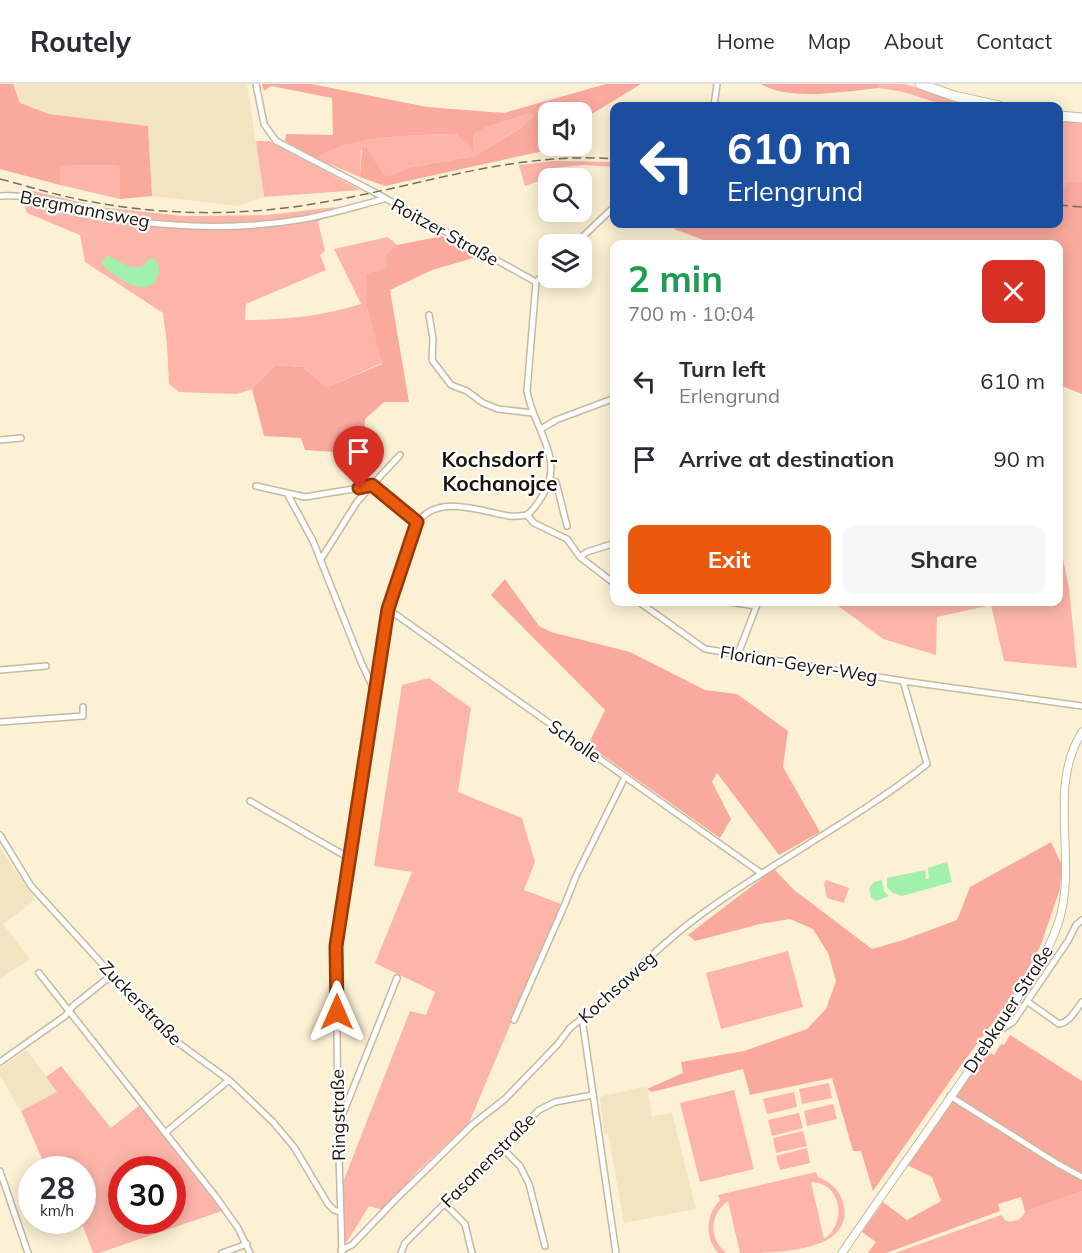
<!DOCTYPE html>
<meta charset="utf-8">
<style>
body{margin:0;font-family:Mulish,sans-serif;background:#f7f7f7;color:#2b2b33;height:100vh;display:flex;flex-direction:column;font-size:22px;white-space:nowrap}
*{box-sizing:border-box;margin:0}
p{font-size:20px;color:#7c7c81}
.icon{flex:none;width:33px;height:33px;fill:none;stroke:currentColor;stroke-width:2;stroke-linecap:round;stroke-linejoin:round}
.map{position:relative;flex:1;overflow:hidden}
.side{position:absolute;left:610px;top:156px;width:453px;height:366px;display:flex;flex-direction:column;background:#fff;border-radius:12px;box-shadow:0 3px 15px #0003}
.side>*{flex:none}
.guide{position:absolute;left:610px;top:18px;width:453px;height:126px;border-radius:12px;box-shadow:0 3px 15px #0003;background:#1a4fa0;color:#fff;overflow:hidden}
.tools{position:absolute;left:538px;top:18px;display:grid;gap:12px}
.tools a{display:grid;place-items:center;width:54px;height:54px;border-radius:12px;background:#fff;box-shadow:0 3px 15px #0003;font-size:30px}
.speed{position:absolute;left:18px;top:1072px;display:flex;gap:12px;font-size:30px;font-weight:700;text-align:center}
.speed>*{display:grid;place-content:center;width:78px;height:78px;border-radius:50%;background:#fff;box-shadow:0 3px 15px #0003;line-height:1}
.speed small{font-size:15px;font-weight:400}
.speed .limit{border:9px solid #d22;background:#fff;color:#111}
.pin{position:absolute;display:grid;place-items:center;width:51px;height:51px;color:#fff;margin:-62px -26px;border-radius:50% 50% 50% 0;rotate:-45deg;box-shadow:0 0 6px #0007}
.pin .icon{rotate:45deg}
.me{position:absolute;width:66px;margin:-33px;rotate:0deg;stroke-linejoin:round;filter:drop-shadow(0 0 4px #0008)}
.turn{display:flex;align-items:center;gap:21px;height:126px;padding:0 18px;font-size:27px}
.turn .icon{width:78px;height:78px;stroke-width:2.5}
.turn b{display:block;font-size:42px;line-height:51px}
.round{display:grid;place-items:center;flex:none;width:63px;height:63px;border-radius:12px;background:#f7f7f7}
.overview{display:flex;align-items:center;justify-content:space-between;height:102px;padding:0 18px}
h1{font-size:36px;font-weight:700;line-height:45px;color:#1e9e55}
.cta{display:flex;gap:12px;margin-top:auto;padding:12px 18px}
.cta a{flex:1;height:69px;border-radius:12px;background:#ea580c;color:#fff;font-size:24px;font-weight:700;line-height:69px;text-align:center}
.cta a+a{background:#f7f7f7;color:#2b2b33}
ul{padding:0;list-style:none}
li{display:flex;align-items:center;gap:18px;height:78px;padding:0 18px}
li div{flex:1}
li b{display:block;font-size:22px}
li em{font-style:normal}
header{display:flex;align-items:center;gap:36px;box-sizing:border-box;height:84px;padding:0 30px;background:#fff;border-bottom:2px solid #e1e1e2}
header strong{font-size:28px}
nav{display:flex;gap:33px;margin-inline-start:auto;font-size:21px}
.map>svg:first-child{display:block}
.built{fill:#f2e4c0}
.green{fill:#fdb5a9;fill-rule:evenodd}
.forest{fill:#faaa9d}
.water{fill:#a1f0ab}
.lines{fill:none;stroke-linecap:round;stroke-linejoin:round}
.minor-casing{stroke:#c5ba9f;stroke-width:8}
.tertiary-casing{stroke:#c5ba9f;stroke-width:9}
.primary-casing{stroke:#c5ba9f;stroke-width:11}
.minor{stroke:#fff;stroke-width:5}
.tertiary{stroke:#fff;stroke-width:7}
.primary{stroke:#fff;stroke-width:9}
.rail{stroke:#766f5d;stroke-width:1.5;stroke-dasharray:9 4.5;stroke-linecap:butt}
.route-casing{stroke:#983908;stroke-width:15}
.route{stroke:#ea580c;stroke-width:10}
.labels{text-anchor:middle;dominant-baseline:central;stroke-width:4.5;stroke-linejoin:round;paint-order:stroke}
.street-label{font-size:18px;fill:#161209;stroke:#fff}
.quarter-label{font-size:21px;font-weight:bold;fill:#161209;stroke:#fff}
</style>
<header>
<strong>Routely</strong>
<nav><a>Home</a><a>Map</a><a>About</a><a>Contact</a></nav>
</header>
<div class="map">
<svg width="1082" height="1169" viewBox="0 0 1082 1169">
<rect width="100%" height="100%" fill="#fcf1d4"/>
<!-- built -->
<g class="built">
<path d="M13,0h234l17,113 -26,9 -86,-10 -4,-69 -99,-13 -29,-11z"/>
<path d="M0,764l35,52 -32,24 27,35 -30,20z"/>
<path d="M27,966l30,42 -36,19 -21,-35v-8z"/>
<path d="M647,1002l5,30 20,-3 24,96 -72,14 -16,-90h-4l-4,-35 3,-2z"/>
</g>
<!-- green -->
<g class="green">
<path d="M878,0h27l73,22h-32l-42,-14 -25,-4z"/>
<path d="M531,29l2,4 -13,11 -45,28 -64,11 -28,11 -22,-29 -1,28 -43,-18c27,-24 104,-24 139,-25l17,15 1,-15 13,-7z"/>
<path d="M1059,36l23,2v61l-17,6h-6z"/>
<path d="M256,57h13l91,49 -96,7z"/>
<path d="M554,77l61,1v5l-32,-2 -39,4 6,8 -25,9 -6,-21z"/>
<path d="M119,81l1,34 -60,-14 -1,-19z"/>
<path d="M21,104l78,19 84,9 85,-1 67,-8 -17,15 7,29 -5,4 6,15 -80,34 -1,16c38,0 79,-4 116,-16l-27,-55 54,-12 9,8 -12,10 2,13 -20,40 15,55 -55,24 -25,-20 -27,-2 -23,24 -15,5 -58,-2 -10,-8 -2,-39 -4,-32 -78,-51 -5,-27 -53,-22 -5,-14z"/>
<path d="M1059,457l10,46 8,81 -73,-7 -13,-56 -54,12 -1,38 -53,-16 -50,-37h226z"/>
<path d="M429,594l42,30 -13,84 64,26 13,44 -11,28 37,14 -92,219 -52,49 -34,38 -14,-4 -22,36 -3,-1 -1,-59 67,-171 16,4 9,-23 -60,-29 37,-91 -38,-6 28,-181z"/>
<path d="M826,796l23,8 -5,15 -17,-5 -3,-14z"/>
<path d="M788,867l15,56 -82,22 -15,-56z"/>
<path d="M61,982l50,62 29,-23 82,106 -123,42h-6l-10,-27 -10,4 -3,-9h12v-51h-35l-26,-59 36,-19 -11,-15zM122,1086h50v51h-50z"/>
<path d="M829,999l3,15 -30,6 -3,-15z"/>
<path d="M734,1006l20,79 -54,13 -20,-79z"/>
<path d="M794,1008l3,15 -30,7 -4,-15z"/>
<path d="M833,1020l4,15 -30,7 -3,-15z"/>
<path d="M799,1029l4,15 -31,8 -4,-16z"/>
<path d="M803,1047l4,15 -31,7 -3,-15z"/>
<path d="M807,1064l3,15 -30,7 -4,-14z"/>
<path d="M816,1088l2,5c13,5 24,15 26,30 8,46 -72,46 -104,46l-12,-52c-19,14 -19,37 -2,52h-8c-13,-16 -13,-37 2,-53l-2,-5zM811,1098c30,0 37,41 13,57z"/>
<path d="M1082,1107v62h-187l106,-38 5,6c9,1 16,-1 19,-9z"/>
</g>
<!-- forest -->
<g class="forest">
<path d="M0,0h13l7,19 29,11 99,12 4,70 -32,3 -1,-34 -59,1v19l-60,-16z"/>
<path d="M262,0h49l116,23 77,6 102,-29h35l-59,36v-8h-33v28l-4,3 -2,8 -158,35 -25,-9 2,-29 4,-1 19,30 26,-10 64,-11 44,-27 14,-12 -2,-4 -44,14 -13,7 -1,16 -17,-16c-35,1 -111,1 -139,25l-32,-18 1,-7 47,1 -1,-37 -61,-12 -7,5z"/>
<path d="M761,0h117l1,4c-32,3 -89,14 -118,-4z"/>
<path d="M1082,98v212l-23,-9v-141h-345l-40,-15 8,-5h377v-15l3,-6 -3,-1v-13h6l1,-6z"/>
<path d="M442,152l35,21 -45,13 -42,20 19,112h-25l-19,17 -1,35 -59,-4 -4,-12 -37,-2 -12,-47 23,-24 27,2 25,20 55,-23 -15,-56 -1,-34 21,-6 -2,-13 12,-10z"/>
<path d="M505,495l34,47 12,6 79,20 75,38 32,4 51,37 -5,36 37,65 -41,23 -62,-82 -5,9 19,37 -11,19 -132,-93 17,-35 -114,-115z"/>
<path d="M1051,758l11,23 -2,24 -20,58 -27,49 -54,72 -86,123 -12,-40h-8l-21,-73 -82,17 -7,-26 -91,23 -5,-3 36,-16 -2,-11 63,-11 63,-22 19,-20 10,-28 -8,-28 -15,-24 -23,-10 -30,5 -65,17 -7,-6 86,-66 20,21 78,59 31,-9 54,-20 13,-33z"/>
<path d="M1010,951l72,46v110l-57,21 -4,-15 -23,7 2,7 -114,42h-18l8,-11 -14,-10 21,-30 24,18 34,-19 -9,-24 -27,-13 83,-112 6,3 7,-11 3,1z"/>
</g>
<!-- water -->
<g class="water">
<path d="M107,171c12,5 23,16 37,11l3,-6 7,-2c11,12 2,32 -15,29 -14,-2 -28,-15 -38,-23z"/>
<path d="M947,778l5,20 -50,14 -9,-3 -6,-6v-9l38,-8 1,9h3l-1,-11z"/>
<path d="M882,796l2,11 5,5 -13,5 -5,-4 -2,-9 5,-6z"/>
</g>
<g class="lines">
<!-- minor casing -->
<g class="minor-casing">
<g id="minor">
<path d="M256,0l8,40 12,17 98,51 162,90 -9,109c5,35 38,66 17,102 -5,8 -9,16 -17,22"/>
<path d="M714,22l3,-22"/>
<path d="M0,112c43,-3 83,18 125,24 58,8 121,9 179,-1 27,-5 53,-13 80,-20"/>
<path d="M575,160l40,-38"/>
<path d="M536,198l13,-12"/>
<path d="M429,231l4,24 -1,21 19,25 16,6 16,12 15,6 35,4"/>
<path d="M541,345l15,-9 59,-22"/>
<path d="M0,356l21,-2"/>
<path d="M550,396l6,2 11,44"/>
<path d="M256,402l49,11 54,-9 13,-3 28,-30"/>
<path d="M288,411l25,46 48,121 13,28"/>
<path d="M527,431l7,8 33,16 13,18 35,27"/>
<path d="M580,473l7,-5 28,-9"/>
<path d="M321,475l36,-57 15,-17 45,37"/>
<path d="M639,518l66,47 198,32 179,25"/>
<path d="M729,518l27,4"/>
<path d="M388,525l373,264"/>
<path d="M738,570l20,-52"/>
<path d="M0,586l46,-4"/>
<path d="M0,638l83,-6v-9"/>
<path d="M250,717l99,57"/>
<path d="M0,751l31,51 135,148 63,46 44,42 21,25 34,57 6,6 6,2"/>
<path d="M39,889l177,224 22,31 12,25"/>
<path d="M1028,918l31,22c11,-2 16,-13 23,-22"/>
<path d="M582,934l34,235"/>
<path d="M514,936l51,-116 11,-28 49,-99"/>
<path d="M999,942l5,2 9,-6 55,-81 8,-16 6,-5"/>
<path d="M0,978l65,-46 8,-10 39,-31"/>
<path d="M950,1012l108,68 24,13"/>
<path d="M340,1037l57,-143"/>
<path d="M166,1048l63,-52"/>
<path d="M501,1063l19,19 9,18 16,62"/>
<path d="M0,1087l28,82"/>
<path d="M444,1119l21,21 7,29"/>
<path d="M341,1166l11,-5 43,-45 78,-76 32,-25 52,-54 13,-17c42,-33 78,-73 121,-106 75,-57 161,-99 236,-158l-24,-83"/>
<path d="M222,1169l25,-9"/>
<path d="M342,1169l-4,-131 -2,-176 52,-337 26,-80c17,-38 65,-18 95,-13 6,1 12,0 18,-1"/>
<path d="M401,1169l4,-10 134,-133 16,-8 38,-7"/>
</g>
</g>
<!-- tertiary casing -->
<g class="tertiary-casing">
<path id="tertiary" d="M842,1169c51,-75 105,-148 155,-224 22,-34 48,-67 61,-105 21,-62 -12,-135 24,-192"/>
</g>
<!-- primary casing -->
<g class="primary-casing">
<g id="primary">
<path d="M920,0l34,12 45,10"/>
<path d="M1059,32l23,2"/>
</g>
</g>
<!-- minor -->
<use href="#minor" class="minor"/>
<!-- tertiary -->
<use href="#tertiary" class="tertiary"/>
<!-- primary -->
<use href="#primary" class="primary"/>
<!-- rail -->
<g class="rail">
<path d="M0,95c31,8 62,18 93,23 74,14 152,14 226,1 98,-16 195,-52 296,-44"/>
<path d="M1059,121l23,2"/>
</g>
</g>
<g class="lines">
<!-- route casing -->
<g class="route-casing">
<path id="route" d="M337,928l-1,-66 52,-337 29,-87 -45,-37 -13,3"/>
</g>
<!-- route -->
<use href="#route" class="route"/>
</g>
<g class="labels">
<!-- street labels -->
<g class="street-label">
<text transform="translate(85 125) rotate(11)">Bergmannsweg</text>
<text transform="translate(445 148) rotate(29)">Roitzer Straße</text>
<text transform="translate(799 580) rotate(9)">Florian-Geyer-Weg</text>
<text transform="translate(575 657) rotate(35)">Scholle</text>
<text transform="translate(617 903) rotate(-42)">Kochsaweg</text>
<text transform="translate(141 919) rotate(46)">Zuckerstraße</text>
<text transform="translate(1008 925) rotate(-57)">Drebkauer Straße</text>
<text transform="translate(338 1031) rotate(-91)">Ringstraße</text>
<text transform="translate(488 1076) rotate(-45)">Fasanenstraße</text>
</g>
<!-- quarter labels -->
<g class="quarter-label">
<text x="500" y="375">Kochsdorf -<tspan x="500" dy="24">Kochanojce</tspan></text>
</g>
</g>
</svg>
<div class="tools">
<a><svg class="icon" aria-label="sound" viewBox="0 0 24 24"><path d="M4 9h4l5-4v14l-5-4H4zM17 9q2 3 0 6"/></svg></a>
<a><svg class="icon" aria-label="search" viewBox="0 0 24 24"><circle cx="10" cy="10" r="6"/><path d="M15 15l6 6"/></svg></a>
<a><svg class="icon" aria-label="layers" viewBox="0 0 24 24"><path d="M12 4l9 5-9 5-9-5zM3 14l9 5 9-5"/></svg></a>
</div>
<div class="speed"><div>28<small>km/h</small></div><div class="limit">30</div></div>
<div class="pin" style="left:359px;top:404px;background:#d93025"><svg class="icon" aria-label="arrive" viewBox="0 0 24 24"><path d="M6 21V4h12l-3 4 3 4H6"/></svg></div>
<svg class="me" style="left:337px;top:928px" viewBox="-20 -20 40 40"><path d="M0-17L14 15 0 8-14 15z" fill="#ea580c" stroke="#fff" stroke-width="4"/></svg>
<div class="guide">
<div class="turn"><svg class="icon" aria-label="left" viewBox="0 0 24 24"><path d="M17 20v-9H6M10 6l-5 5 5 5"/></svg><div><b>610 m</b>Erlengrund</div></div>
</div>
<section class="side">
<div class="overview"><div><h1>2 min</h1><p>700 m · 10:04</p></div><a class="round" style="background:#d93025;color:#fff"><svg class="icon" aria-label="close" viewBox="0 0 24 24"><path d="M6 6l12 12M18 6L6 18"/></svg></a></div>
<ul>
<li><svg class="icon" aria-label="left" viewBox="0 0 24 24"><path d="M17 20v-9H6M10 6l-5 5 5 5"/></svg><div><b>Turn left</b><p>Erlengrund</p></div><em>610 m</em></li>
<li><svg class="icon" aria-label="arrive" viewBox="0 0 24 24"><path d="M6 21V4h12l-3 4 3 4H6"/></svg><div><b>Arrive at destination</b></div><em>90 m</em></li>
</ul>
<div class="cta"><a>Exit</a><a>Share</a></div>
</section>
</div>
